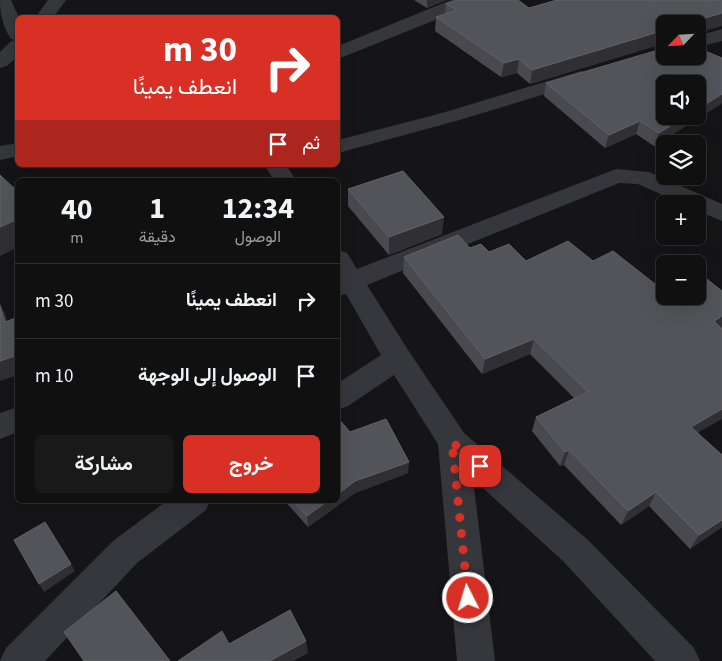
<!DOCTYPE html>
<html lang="ar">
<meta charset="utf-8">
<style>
body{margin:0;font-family:"Source Sans 3",Vazirmatn,sans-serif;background:#19191a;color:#f1f3f6;direction:rtl;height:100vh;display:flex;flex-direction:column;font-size:19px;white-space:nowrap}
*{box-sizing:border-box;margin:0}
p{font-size:16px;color:#9c9d9f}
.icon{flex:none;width:28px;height:28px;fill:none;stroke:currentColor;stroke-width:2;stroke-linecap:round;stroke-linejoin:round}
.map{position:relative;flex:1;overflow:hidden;direction:ltr}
.drawer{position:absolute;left:15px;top:178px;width:325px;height:325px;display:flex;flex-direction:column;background:#101011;border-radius:8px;box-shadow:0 5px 20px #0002,0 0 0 1px #303031;direction:rtl}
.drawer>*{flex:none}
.banner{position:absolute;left:15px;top:15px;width:325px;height:152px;border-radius:8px;box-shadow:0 5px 20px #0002,0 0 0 1px #303031;direction:rtl;background:#d93025;color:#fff;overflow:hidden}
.needle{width:32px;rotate:245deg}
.controls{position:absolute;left:656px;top:15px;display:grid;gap:10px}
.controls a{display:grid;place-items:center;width:50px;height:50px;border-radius:8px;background:#101011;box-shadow:0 5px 20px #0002,0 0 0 1px #303031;font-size:25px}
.pin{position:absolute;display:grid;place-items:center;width:42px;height:42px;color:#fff;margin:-21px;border-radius:10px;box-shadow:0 2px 8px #0006}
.me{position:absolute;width:55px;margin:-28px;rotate:355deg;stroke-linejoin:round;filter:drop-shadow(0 0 4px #0008)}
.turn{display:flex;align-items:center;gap:18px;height:105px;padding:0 20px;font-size:22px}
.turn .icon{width:65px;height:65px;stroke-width:2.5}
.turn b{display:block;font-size:35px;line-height:42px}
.then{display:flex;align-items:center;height:48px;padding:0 20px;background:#0003;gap:10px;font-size:19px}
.eta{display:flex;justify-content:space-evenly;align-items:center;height:85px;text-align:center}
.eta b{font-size:30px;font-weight:700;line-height:35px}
.button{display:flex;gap:10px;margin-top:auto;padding:10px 20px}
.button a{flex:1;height:58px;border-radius:8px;background:#d93025;color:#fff;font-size:20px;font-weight:700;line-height:58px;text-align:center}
.button a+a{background:#19191a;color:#f1f3f6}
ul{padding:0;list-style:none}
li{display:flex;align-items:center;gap:15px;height:75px;padding:0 20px;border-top:1px solid #303031}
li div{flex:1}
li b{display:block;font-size:19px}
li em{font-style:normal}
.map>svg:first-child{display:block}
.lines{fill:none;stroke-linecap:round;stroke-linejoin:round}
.minor{fill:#36373c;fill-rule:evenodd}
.wall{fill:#49494f}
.shaded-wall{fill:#303034}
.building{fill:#53545a;stroke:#616268}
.route{stroke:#d93025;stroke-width:9;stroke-dasharray:0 16.2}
</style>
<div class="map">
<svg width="722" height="661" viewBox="0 0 722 661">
<rect width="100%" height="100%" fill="#151517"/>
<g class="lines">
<!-- minor -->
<g class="minor">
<path d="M0,0h11l8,18 -1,38 -11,10 -7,2v-16l11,-11 5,-1 -5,-1c-8,-12 -11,-25 -11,-39z"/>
<path d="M48,0h18l-13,18h-18z"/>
<path d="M451,0h19l-10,10 -122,49v-13z"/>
<path d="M722,29v12l-24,6v-11z"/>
<path d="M581,71l7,2 3,4 -3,4 -132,40 -118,32v-13l104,-27z"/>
<path d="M18,143v13l-18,4v-14z"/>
<path d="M264,165h22l10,15h-22z"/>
<path d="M616,169l33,3 73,32v17l-24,-10v-7h-15l-45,-20 -19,-1 -252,102 41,65 56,83 124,107 106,108 6,13h-45l-91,-99 -91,-83 22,182h-38l-19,-217 -44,-69 -46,31 -10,4v-27l43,-28 -35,-61 -8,2v-46l9,3 10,16z"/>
<path d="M18,407v25l-18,7v-26z"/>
<path d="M168,500h42l-4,10 -69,53 -92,98h-45l6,-13 107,-107z"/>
</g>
</g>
<!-- wall -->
<g class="wall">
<path d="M414,0h32l-19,8z"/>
<path d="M446,4l83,4 136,16v19l-135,41 -13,-11 -16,4 -66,-46 1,-14 9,-3z"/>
<path d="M546,83l175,21 -67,42 -18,-12 -31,14 -61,-52z"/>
<path d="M348,189l94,45 -53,21 -41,-49z"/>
<path d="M470,248l56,13h67l62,23 67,7v36l-1,1 -23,105 24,22v72l-32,22 -41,-43 -28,19 -57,-60 -4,1 -28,-35 4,-14 38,-19 -44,-44 -48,20 -79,-101 1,-16z"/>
<path d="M350,432l58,41 -53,20 -47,34 -24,-27h54z"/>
</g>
<!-- shaded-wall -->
<g class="shaded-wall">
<path d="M427,0h19l-19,8z"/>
<path d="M722,13v13l-24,7v-9h-12z"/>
<path d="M665,30v13l-135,41 2,-14z"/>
<path d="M519,59l-2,14 -16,4 3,-14z"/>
<path d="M722,94v9l-1,1 -67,42 5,-13 27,-17h12v-7z"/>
<path d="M640,121l-4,13 -31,14 4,-13z"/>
<path d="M444,217l-2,17 -53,21v-18z"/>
<path d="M18,219v28l-18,9v-29z"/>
<path d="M0,303l5,11 8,25 -8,-17 -5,-16z"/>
<path d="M722,316v11l-16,9 8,-15z"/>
<path d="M534,339l-4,15 -48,20 3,-15z"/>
<path d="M18,355v20l-18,6v-20z"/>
<path d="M722,409v10l-39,22 8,-14z"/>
<path d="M569,450l-5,15 -4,1 5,-14z"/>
<path d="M409,462l-1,11 -53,20 -47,34 -1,-11 22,-16h9v-6l17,-13z"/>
<path d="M656,492l-7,14 -28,19 7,-14z"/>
<path d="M722,520v7l-32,22 9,-14z"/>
<path d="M71,564l4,7 -31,21 -5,-8z"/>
<path d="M306,641l2,12 -15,8h-23z"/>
</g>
<!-- building -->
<g class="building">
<path d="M457,0h61l11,8 28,-8h165v13l-36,11h-21v6l-133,40 -13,-11 -15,4 -68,-46 21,-7 -11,-6z"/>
<path d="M665,48v8h33v-8l24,10v36l-24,15v-25h-33v32h21l-27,17 -19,-12 -31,14 -63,-52z"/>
<path d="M403,171l41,46 -55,20 -41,-48z"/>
<path d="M0,175l18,17v27l-18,8z"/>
<path d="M458,235l12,13 11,-4 8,8 20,-8 17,17 42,-20 25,20 20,-10 42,33 10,-5v17h33v-24l24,19v25l-8,5 8,8v80l-31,18 31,28v65l-23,15 -43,-43 -28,19 -59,-61 -4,2 -29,-35 52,-25 -54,-53 -49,20 -81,-102z"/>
<path d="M0,306l5,16 13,-5v38l-18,6z"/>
<path d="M338,418l12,14 36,-13 23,43 -54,19 -17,13z"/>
<path d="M292,500h37l-22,16z"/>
<path d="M45,522l26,42 -32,20 -25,-44z"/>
<path d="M116,591l54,70h-86l-20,-29z"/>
<path d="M290,610l16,31 -36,20h-92l44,-30 7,13z"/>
</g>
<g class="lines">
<!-- route -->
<path class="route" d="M468,598l-16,-156 28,24"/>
</g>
</svg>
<div class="controls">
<a><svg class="needle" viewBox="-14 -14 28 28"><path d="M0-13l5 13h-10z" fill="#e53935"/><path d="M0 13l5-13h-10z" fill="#9c9d9f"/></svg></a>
<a><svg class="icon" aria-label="sound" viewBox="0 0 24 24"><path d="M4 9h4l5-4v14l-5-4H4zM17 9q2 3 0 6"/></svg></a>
<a><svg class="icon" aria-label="layers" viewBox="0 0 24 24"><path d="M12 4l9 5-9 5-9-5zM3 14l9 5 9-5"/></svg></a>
<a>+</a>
<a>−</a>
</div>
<div class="pin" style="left:480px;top:466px;background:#d93025"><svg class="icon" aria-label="arrive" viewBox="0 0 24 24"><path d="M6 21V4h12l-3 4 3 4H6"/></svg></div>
<svg class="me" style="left:468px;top:598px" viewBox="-20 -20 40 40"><circle r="17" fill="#d93025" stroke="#fff" stroke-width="3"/><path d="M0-11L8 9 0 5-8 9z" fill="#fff"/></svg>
<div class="banner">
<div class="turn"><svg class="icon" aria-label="right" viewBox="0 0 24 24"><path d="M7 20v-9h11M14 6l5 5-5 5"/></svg><div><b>30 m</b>انعطف يمينًا</div></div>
<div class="then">ثم<svg class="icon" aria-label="arrive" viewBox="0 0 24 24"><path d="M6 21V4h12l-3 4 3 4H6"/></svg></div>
</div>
<section class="drawer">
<div class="eta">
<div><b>12:34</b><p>الوصول</p></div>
<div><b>1</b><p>دقيقة</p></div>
<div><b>40</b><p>m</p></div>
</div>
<ul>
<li><svg class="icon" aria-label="right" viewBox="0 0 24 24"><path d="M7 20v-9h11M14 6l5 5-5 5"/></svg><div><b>انعطف يمينًا</b></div><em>30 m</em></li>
<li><svg class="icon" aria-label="arrive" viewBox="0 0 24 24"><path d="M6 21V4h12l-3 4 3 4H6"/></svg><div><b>الوصول إلى الوجهة</b></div><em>10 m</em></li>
</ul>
<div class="button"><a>خروج</a><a>مشاركة</a></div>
</section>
</div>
